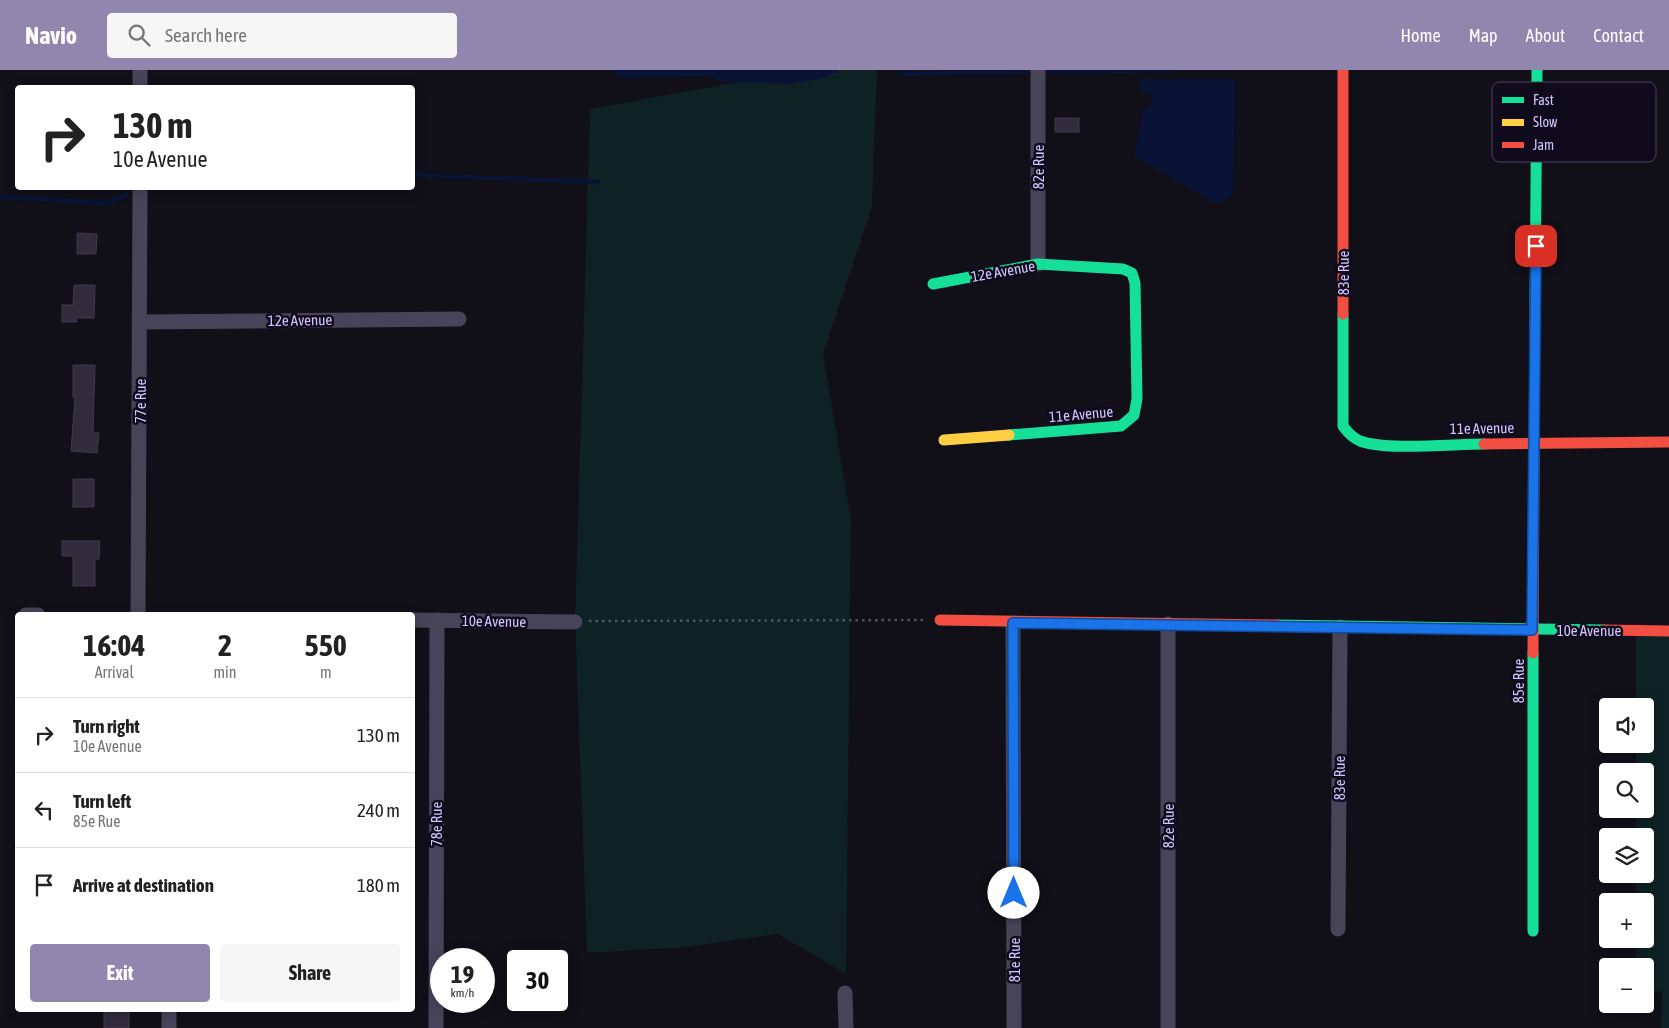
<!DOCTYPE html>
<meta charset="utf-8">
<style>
body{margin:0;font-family:"Asap Condensed",sans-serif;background:#f6f6f6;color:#222;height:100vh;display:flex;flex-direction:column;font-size:19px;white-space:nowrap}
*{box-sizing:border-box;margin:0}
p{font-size:16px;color:#767676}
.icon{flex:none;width:28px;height:28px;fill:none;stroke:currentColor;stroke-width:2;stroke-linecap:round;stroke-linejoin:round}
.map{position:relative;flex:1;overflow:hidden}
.side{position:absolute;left:15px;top:542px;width:400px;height:400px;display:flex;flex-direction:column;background:#fff;border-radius:5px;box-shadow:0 2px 12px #0003}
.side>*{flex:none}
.top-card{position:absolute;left:15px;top:15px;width:400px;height:105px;border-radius:5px;box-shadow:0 2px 12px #0003;background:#fff;color:#222;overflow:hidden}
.tools{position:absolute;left:1599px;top:628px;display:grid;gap:10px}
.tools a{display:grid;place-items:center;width:55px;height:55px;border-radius:5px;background:#fff;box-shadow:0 2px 12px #0003;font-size:25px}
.speed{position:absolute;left:430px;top:878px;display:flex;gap:10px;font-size:25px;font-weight:700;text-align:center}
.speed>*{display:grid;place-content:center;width:65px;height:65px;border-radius:50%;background:#fff;box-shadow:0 2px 12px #0003;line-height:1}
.speed small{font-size:12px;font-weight:400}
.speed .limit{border:2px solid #111;border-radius:8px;background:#fff;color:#111}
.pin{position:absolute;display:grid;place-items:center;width:42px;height:42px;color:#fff;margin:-21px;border-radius:10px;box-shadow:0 2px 8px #0006}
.me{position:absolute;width:55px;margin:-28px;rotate:0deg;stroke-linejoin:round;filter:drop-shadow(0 0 4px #0008)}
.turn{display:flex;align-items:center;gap:18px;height:105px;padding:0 15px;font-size:22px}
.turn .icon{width:65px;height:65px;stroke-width:2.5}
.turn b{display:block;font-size:35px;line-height:42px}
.eta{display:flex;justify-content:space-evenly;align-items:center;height:85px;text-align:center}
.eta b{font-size:30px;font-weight:700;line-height:35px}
.button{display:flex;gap:10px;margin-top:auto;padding:10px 15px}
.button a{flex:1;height:58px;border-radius:5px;background:#9086ae;color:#fff;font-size:20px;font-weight:700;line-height:58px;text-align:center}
.button a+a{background:#f6f6f6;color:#222}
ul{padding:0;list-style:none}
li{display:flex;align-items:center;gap:15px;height:75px;padding:0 15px;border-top:1px solid #e0e0e0}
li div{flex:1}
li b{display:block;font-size:19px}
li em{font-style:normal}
header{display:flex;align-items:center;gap:30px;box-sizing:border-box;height:70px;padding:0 25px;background:#9086ae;color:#fff}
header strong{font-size:24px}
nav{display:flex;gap:28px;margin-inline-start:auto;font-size:18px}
.search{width:350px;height:45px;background:#f6f6f6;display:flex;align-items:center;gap:12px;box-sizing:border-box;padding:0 18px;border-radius:5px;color:#767676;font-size:19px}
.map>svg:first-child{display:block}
.green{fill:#0e2124}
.water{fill:#091336}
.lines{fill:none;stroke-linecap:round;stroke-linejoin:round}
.stream{stroke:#091336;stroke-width:4.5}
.building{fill:#302c3c;stroke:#3f384e}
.path{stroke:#4b5665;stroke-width:2.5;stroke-dasharray:2.5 4;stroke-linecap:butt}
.street{stroke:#474359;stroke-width:15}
.fast{stroke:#16e098;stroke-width:11}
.slow{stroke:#ffcf43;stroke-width:11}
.jam{stroke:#f24e42;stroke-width:11}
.route-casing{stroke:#114b97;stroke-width:12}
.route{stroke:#1a73e8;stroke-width:9}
.labels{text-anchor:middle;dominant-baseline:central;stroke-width:5;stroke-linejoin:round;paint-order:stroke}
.street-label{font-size:15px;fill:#d4c6ff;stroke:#100b1c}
.key{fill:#100b1c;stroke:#4b4360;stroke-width:1}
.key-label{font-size:14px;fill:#d4c6ff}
</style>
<header>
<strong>Navio</strong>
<div class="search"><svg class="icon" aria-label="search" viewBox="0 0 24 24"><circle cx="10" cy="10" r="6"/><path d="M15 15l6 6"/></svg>Search here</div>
<nav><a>Home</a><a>Map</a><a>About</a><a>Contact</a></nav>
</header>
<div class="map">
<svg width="1669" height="958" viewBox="0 0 1669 958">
<rect width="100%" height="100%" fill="#110f18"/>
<!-- green -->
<g class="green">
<path d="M804,0h73l-5,137 -49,147 28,166 -5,454 -68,-40 -92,13 -99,6 -12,-331 15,-513z"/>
<path d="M1636,560l33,1v397h-8l1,-36 -17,-1v-25h-9v-27h9v-38h-9v-27h9v-38h-9v-27h9v-38h-9v-27h9v-38h-9z"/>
</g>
<!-- water -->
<g class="water">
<path d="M613,0h226l-14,8 -36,6 -71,-3 -11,-5 -87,2z"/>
<path d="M1139,9h96l-2,115 -12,9 -9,-2 -78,-45 9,-47 7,-2 2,-12 -12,-4z"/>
</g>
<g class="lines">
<!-- stream -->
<g class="stream">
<path d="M1049,2l126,-2"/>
<path d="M900,4l126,-2"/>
<path d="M412,105l186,7"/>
<path d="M0,127l108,6 19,-8"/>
</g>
</g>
<!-- building -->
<g class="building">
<rect x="1055" y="48" width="24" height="14"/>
<path d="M77,163l20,1 -1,20h-19z"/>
<path d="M74,215h21l-1,33h-18l1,4h-15v-17h11z"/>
<path d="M73,295h22l-2,68h6l-2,20 -26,-2 4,-54h-2z"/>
<rect x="73" y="409" width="21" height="28"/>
<path d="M62,471h38l-1,18h-4v27h-22v-30h-11z"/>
<rect x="104" y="940" width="25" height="18"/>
</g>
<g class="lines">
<!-- path -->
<path class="path" d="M589,551l334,-1"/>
<!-- street -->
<g class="street">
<path d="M140,0v18"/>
<path d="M1038,194v-194"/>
<path d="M140,252l319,-3"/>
<path d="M26,545h12"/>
<path d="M138,545l2,-427"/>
<path d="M412,550l163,2"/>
<path d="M1013,553l1,405"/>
<path d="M1168,554v404"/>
<path d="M1338,859l2,-302"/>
<path d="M845,923l1,35"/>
<path d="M169,958v-18"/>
<path d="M436,958l1,-408"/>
</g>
<!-- fast -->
<g class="fast">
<path d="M933,214l105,-20 85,5 9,4 3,10 2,116 -3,16 -13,11 -112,9"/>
<path d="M1535,234l2,-234"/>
<path d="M1343,244v112c5,7 10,12 17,15 27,10 93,3 124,3"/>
<path d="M1277,555l327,5"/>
<path d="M1533,583v278"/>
</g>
<!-- slow -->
<path class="slow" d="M944,370l65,-5"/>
<!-- jam -->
<g class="jam">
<path d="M1343,0v244"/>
<path d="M1484,374l185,-2"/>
<path d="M940,550l337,5"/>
<path d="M1604,560l65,1"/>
<path d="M1533,583l2,-349"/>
</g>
</g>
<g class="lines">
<!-- route casing -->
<g class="route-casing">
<path id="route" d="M1014,823l-1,-270 519,7 4,-384"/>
</g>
<!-- route -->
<use href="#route" class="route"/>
</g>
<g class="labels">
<!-- street labels -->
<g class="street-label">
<text transform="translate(1038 97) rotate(-90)">82e Rue</text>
<text transform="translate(1003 201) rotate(-10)">12e Avenue</text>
<text transform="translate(1343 203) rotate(-90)">83e Rue</text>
<text transform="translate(300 250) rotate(-1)">12e Avenue</text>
<text transform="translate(140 331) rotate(-90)">77e Rue</text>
<text transform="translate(1081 344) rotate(-5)">11e Avenue</text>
<text transform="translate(1482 358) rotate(-1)">11e Avenue</text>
<text transform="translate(494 551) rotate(1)">10e Avenue</text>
<text x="1589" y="560">10e Avenue</text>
<text transform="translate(1518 611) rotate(-90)">85e Rue</text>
<text transform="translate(1339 708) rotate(-90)">83e Rue</text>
<text transform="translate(436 754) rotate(-90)">78e Rue</text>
<text transform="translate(1168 756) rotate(-90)">82e Rue</text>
<text transform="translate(1014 890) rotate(-90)">81e Rue</text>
</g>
</g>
<!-- legend -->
<rect x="1492" y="12" width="164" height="80" rx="8" class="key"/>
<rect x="1502" y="27" width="22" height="6" fill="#16e098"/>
<rect x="1502" y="49" width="22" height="7" fill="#ffcf43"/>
<rect x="1502" y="72" width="22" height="6" fill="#f24e42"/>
<g class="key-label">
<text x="1533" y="35">Fast</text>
<text x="1533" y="57">Slow</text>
<text x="1533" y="80">Jam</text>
</g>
</svg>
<div class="tools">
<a><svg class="icon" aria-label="sound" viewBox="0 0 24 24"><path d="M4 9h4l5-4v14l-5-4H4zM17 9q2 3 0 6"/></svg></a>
<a><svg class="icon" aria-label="search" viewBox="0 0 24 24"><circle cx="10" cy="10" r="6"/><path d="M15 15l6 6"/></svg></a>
<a><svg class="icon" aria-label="layers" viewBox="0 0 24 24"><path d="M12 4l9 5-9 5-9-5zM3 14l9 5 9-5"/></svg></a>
<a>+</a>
<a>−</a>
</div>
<div class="speed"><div>19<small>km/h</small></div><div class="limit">30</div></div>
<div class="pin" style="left:1536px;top:176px;background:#d93025"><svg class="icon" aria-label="arrive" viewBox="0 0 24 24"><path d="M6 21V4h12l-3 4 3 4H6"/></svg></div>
<svg class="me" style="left:1014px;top:823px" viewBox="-20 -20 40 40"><circle r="19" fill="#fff"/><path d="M0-13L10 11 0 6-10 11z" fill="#1a73e8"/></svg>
<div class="top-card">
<div class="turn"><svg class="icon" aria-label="right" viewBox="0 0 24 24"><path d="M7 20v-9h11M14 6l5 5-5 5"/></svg><div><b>130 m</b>10e Avenue</div></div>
</div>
<section class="side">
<div class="eta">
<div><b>16:04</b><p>Arrival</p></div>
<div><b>2</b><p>min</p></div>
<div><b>550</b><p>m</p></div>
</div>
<ul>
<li><svg class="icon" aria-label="right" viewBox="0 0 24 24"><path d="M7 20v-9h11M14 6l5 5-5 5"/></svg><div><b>Turn right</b><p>10e Avenue</p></div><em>130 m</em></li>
<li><svg class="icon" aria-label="left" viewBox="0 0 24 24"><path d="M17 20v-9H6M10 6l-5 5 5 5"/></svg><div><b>Turn left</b><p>85e Rue</p></div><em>240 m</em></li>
<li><svg class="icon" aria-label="arrive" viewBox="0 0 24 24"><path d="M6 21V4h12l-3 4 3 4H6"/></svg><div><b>Arrive at destination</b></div><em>180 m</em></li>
</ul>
<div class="button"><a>Exit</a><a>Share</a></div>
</section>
</div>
